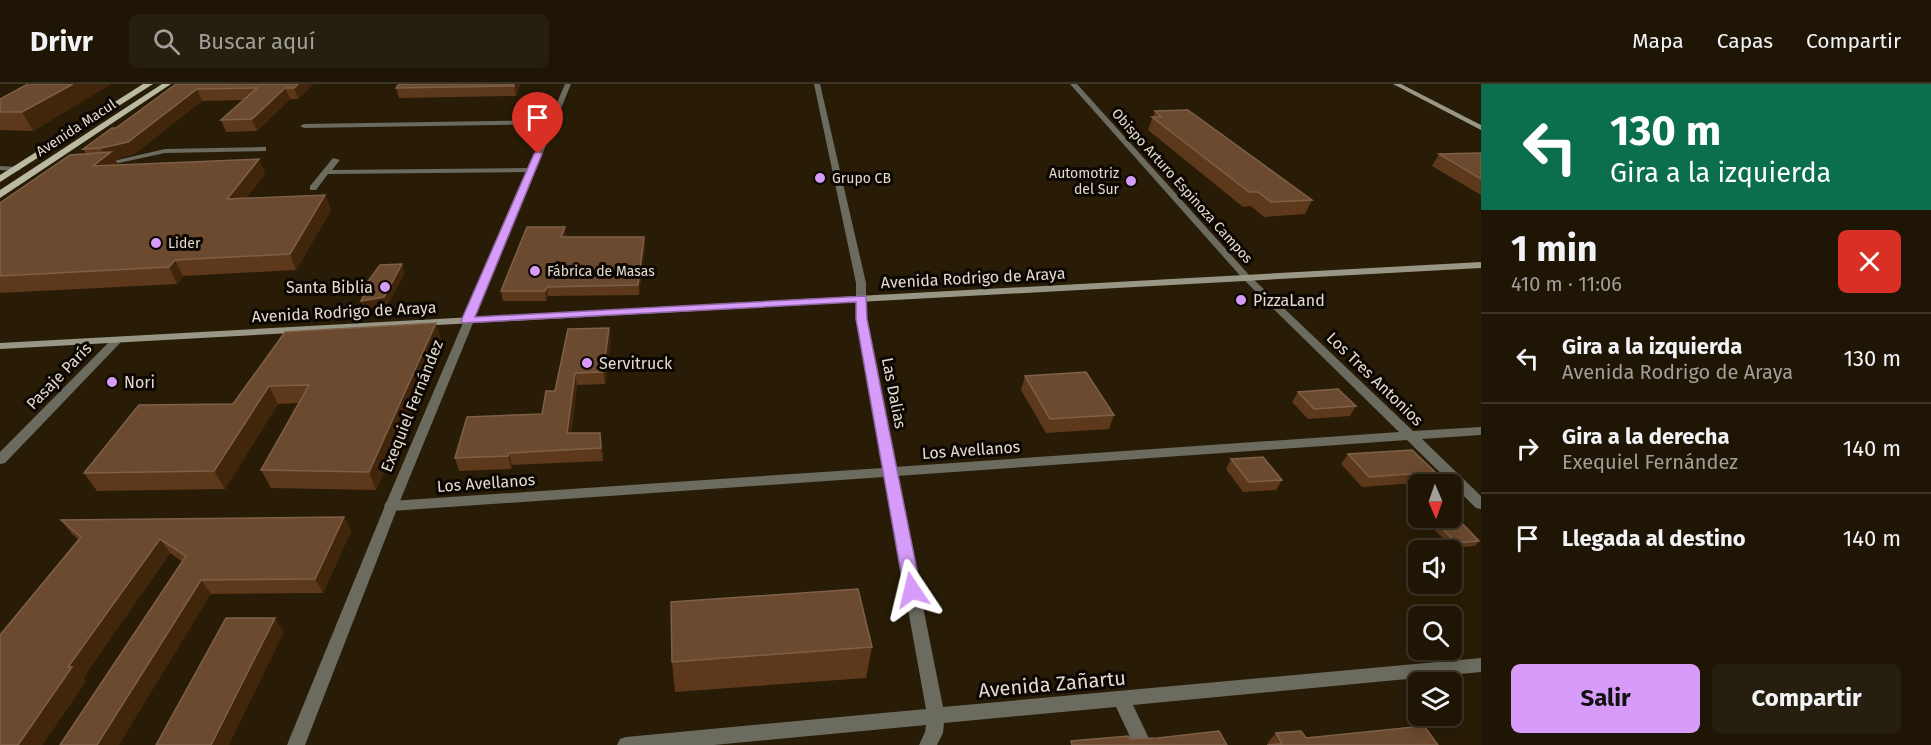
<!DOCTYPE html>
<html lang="es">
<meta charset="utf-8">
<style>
body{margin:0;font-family:"Fira Sans",sans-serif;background:#261e0e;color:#f1f3f6;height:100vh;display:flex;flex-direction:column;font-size:22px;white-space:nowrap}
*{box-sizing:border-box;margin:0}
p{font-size:20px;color:#a19f9a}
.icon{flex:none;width:33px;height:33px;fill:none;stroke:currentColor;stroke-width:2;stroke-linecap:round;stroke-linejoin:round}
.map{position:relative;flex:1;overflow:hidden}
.drawer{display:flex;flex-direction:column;background:#1e1504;width:450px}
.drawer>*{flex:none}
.top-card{background:#0b6e4f;color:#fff;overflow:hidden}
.needle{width:39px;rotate:178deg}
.tools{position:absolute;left:1408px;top:390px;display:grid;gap:12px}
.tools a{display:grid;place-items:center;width:54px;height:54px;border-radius:9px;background:#1e1504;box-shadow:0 3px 15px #0003,0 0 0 2px #3c3426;font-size:30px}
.pin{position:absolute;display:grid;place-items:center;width:51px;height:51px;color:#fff;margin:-62px -26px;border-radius:50% 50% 50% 0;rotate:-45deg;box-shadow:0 0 6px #0007}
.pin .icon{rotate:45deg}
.me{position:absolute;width:66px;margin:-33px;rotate:350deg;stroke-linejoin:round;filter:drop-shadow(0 0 4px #0008)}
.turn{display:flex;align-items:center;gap:21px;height:126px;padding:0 30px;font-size:27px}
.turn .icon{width:78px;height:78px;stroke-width:2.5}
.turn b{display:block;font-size:42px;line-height:51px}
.round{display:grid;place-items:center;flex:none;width:63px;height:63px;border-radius:9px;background:#261e0e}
.headline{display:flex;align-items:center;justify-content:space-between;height:102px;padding:0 30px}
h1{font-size:36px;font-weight:700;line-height:45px}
.action{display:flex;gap:12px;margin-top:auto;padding:12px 30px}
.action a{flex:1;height:69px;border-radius:9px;background:#d79bf9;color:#111;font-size:24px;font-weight:700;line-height:69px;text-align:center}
.action a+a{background:#261e0e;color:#f1f3f6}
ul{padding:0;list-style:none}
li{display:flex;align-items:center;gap:18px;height:90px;padding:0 30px;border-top:2px solid #3c3426}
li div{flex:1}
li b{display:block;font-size:22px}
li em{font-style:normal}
header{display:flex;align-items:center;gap:36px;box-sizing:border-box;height:84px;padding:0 30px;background:#1e1504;border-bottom:2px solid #3c3426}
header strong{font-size:28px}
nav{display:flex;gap:33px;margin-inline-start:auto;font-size:21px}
.search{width:420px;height:54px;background:#261e0e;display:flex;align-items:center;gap:15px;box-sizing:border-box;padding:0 21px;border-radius:9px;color:#a19f9a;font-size:22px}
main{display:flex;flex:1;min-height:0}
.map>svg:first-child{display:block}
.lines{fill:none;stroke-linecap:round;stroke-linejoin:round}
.minor{fill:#6b6b60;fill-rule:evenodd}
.tertiary{fill:#6b6b60;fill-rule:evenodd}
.secondary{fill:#989785;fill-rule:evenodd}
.primary{fill:#babaa2;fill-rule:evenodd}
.wall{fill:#5d381b}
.shaded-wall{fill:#42260b}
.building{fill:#6b4a2f;stroke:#7e6048;stroke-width:1.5}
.route{fill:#d79bf9;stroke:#8c65a2;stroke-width:1.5}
.poi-dot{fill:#d79bf9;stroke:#0c0702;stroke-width:2}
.labels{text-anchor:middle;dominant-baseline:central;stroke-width:6;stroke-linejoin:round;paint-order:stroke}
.far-street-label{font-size:14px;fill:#e3dbce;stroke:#0c0702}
.far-poi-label{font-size:14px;fill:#e3dbce;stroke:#0c0702;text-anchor:start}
.street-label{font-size:16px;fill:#e3dbce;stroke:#0c0702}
.poi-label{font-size:16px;fill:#e3dbce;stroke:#0c0702;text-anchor:start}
.near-street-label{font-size:20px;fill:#e3dbce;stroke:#0c0702}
</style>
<header>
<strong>Drivr</strong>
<div class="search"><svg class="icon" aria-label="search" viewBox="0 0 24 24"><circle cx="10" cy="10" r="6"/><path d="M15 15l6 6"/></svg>Buscar aquí</div>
<nav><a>Mapa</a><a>Capas</a><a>Compartir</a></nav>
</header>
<main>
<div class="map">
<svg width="1481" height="661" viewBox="0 0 1481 661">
<rect width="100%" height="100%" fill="#281c06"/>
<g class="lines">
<!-- minor -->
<g class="minor">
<path d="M814,0h6l46,199v36l29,148 504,-35 -155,-152 -174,-196h7l173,192 163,155 68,-4v8l-59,4 59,57v13l-5,-1 -69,-68 -510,36 46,231 538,-49v14l-348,33 19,40h-18l-18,-38 -172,16 -1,10 -6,12h-18l6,-13 1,-7 -212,20h-97l3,-6 6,-2 300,-28 -42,-232 -493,34 -5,-1 -2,-4 2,-4 5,-1 492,-33 -27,-149v-36z"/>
<path d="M552,36l4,2 -1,2 -251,4 -4,-2 4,-2z"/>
<path d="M263,63h3v4l-101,2 -65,14 -4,-2 69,-16z"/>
<path d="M333,74l7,2 -8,10 199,-2 4,2 -4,2 -203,2 -12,16h-6v-4z"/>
<path d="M0,82l17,1 4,2 -4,2 -17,-1z"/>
<path d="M117,253l4,1 1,2 -1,2 -116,121 -5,1v-12l113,-114z"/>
</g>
<!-- tertiary -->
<path class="tertiary" d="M565,0h6l-169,412 -97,249h-18l102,-249z"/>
<!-- secondary -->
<g class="secondary">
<path d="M1393,0h8l80,41v5z"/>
<path d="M1481,178v6l-1481,81v-6z"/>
</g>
<!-- primary -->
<g class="primary">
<path d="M143,0h10l-153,98v-7z"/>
<path d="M162,0h9l-171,114v-8z"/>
</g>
</g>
<!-- wall -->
<g class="wall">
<path d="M28,0h83l-78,47 -33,-1v-31z"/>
<path d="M176,0h137l-15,15h-8l-33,32 -31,1 -5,-12 22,-20 -41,1 -68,53 -19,5 3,6 141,-6 6,15 -19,24 79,-3 6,15 -35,60 -113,6 -6,8 -177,9v-90l86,-49 -3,-5 33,-21z"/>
<path d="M399,0h121l-4,12 -117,2 -3,-10z"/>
<path d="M1155,27l157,89 -7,14 -41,3 -13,-11 -8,1 -95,-77z"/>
<path d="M1481,69v42l-49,-29 7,-12z"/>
<path d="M566,152v1h78l1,10 -6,48 -91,1 -2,5h-43l-2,-10z"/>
<path d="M436,239l5,18 -65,149 -105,-2 -10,-18 38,-67 -21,1 -53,85 -128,2 -13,-18 149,-69 52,-72z"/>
<path d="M611,256l-6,44 -28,1 -6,48h29l2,12 1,16 -91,4 -1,4 -52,2 -4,-13 87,-44 13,-23z"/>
<path d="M1025,292l89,39 -5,14 -63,4 -25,-43z"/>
<path d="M1298,308l58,14 -6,10 -42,3 -16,-17z"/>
<path d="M1348,370l87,18 -8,10 -65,5 -21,-23z"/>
<path d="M1231,375l51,21 -6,10 -33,2 -17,-23z"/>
<path d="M344,433l7,14 -28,62 -112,1 -28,-32 -13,-9 -87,125 3,3 -44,64h-42l79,-205 -7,-6 -11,-14z"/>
<path d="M1429,434h23l27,23 -4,5 -23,2 -26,-27z"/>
<path d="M872,563l-6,31 -191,14 -3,-30z"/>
<path d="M1276,649l30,5 132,7h-169l-1,-3z"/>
</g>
<!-- shaded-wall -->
<g class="shaded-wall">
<path d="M73,0h38l-78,47 -11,-19z"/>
<path d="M298,0h15l-15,15 -4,-11z"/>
<path d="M514,0h6l-4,12 -2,-10z"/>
<path d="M285,4l5,11 -33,32 -5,-12z"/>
<path d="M197,5l5,12 -68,53 -19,5 4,8 -26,-1 12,-10 -4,-8z"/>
<path d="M259,75l6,15 -31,41 -7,-16z"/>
<path d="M325,111l6,15 -35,60 -6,-16z"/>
<path d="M565,143l1,9 -4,11 -1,-10z"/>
<path d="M644,153l1,10 -6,48 -1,-10z"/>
<path d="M175,176l8,16 -6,8 -8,-17z"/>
<path d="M402,180l3,9 -18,33 -23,4 -3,-9z"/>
<path d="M547,203l1,9 -2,5 -1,-10z"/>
<path d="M436,239l5,18 -65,149 -7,-18z"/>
<path d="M609,244l2,12 -6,44 -2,-12z"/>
<path d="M575,289l2,12 -8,61 -2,-13z"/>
<path d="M269,302l9,18 -53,85 -11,-18z"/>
<path d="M600,349l2,12 1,16 -2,-13z"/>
<path d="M509,369l3,12 -1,4 -3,-13z"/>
<path d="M344,433l7,14 -28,62 -8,-14z"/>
<path d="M160,455l10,14 -87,125 3,3 -44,64h-24l50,-78z"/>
<path d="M201,496l10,14 -92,151h-22z"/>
<path d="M275,534l9,14 -55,113h-18z"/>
</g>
<!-- building -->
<g class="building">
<path d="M28,0h45l-51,28h-22v-13z"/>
<path d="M176,0h122l-4,4h-9l-33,31 -31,1 36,-32 -60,1 -69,53 -27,6 -18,1 29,-21h4z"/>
<path d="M399,0h115v2l-118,2z"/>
<path d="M1188,26l124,90 -41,2 -13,-10h-9l-97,-75h9l-6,-6z"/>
<path d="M111,68l-18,14 166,-7 -32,40 98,-4 -35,59 -115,6 -6,7 -169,9v-73l70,-48z"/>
<path d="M1481,69v26l-42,-25z"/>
<path d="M527,143h38l-4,10h83l-6,48 -91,2 -2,4h-44z"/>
<path d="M402,180l-18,33 -23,4 5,-10h-5l19,-26z"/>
<path d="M436,239l-67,149 -108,-2 48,-85 -40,1 -55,85 -130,2 55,-68 94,-1 52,-72z"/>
<path d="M609,244l-6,44 -28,1 -8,60h33l1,15 -92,5 -1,3 -53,2 12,-41 75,-3 4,-23h9l13,-62z"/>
<path d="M1086,288l28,43 -64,4 -25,-43z"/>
<path d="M1338,305l18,17 -42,3 -16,-17z"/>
<path d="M1412,366l23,22 -66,5 -21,-23z"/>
<path d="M1263,373l19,23 -33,2 -18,-23z"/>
<path d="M1452,430h1l26,27 -23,2 -24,-25h20z"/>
<path d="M344,433l-29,62 -114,1 -104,165h-37l126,-189 -26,-17 -92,128h4l-54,78h-18v-110l81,-98 -20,-17z"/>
<path d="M858,505l14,58 -200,15 -1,-60z"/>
<path d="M226,534h49l-64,127h-55z"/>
<path d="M1424,642l14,19h-171l15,-1 -6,-11 25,-2 5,7z"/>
<path d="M1219,647l8,14h-155l-1,-4 58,-5 1,3 28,-1z"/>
</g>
<!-- route -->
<path class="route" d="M538,67l4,3 -67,163 391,-21 1,23 54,271 -3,5 -6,2 -6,-2 -2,-5 -48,-271v-17l-393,21 -2,-2 73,-167z"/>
<!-- markers -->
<g class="poi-dot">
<circle cx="820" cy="94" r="6"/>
<circle cx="1131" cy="97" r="6"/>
<circle cx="156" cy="159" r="6"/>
<circle cx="535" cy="187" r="6"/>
<circle cx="385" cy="203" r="6"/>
<circle cx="1241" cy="216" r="6"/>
<circle cx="587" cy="279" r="6"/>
<circle cx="112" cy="298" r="6"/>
</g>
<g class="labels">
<!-- far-street labels -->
<g class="far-street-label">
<text transform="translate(76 44) rotate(-33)">Avenida Macul</text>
<text transform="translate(1182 102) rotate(48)">Obispo Arturo Espinoza Campos</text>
</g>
<!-- far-poi labels -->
<g class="far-poi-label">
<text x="1119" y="89" text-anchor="end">Automotriz<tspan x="1119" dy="16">del Sur</tspan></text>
<text x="832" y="94">Grupo CB</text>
<text x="168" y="159">Lider</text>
<text x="547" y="187">Fábrica de Masas</text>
</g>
<!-- street labels -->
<g class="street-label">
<text transform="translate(973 194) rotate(-3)">Avenida Rodrigo de Araya</text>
<text transform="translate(344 228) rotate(-3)">Avenida Rodrigo de Araya</text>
<text transform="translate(59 292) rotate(-46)">Pasaje París</text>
<text transform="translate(1375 295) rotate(44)">Los Tres Antonios</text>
<text transform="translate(894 309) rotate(79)">Las Dalias</text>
<text transform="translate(412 322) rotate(-68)">Exequiel Fernández</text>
<text transform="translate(971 366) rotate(-4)">Los Avellanos</text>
<text transform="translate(486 399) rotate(-4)">Los Avellanos</text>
</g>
<!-- poi labels -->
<g class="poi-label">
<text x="373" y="203" text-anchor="end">Santa Biblia</text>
<text x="1253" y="216">PizzaLand</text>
<text x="599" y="279">Servitruck</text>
<text x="124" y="298">Nori</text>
</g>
<!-- near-street labels -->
<g class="near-street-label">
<text transform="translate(1052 600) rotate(-5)">Avenida Zañartu</text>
</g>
</g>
</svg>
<div class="tools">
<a><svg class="needle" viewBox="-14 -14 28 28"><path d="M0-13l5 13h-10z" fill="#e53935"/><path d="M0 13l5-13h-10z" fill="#a19f9a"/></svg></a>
<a><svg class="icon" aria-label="sound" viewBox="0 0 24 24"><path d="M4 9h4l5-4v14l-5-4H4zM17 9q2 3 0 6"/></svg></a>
<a><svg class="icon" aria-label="search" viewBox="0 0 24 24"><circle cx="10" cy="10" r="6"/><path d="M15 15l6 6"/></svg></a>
<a><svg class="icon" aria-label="layers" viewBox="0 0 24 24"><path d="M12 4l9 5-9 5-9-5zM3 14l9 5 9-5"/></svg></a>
</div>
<div class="pin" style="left:538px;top:70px;background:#d93025"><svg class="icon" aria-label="arrive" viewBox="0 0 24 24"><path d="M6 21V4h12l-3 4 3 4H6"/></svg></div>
<svg class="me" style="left:912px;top:506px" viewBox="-20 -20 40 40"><path d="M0-17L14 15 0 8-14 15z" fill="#d79bf9" stroke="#fff" stroke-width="4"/></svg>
</div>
<section class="drawer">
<div class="top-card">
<div class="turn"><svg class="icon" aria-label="left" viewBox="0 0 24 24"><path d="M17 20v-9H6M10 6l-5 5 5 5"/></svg><div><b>130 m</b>Gira a la izquierda</div></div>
</div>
<div class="headline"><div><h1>1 min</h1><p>410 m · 11:06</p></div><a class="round" style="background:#d93025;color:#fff"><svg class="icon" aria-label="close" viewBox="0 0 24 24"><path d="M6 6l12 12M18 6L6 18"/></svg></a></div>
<ul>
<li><svg class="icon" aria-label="left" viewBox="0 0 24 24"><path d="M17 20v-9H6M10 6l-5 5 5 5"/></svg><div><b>Gira a la izquierda</b><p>Avenida Rodrigo de Araya</p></div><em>130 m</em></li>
<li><svg class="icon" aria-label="right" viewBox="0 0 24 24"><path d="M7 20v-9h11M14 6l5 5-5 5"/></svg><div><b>Gira a la derecha</b><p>Exequiel Fernández</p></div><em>140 m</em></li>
<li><svg class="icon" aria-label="arrive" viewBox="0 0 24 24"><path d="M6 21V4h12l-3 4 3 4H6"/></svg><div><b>Llegada al destino</b></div><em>140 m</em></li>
</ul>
<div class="action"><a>Salir</a><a>Compartir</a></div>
</section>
</main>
